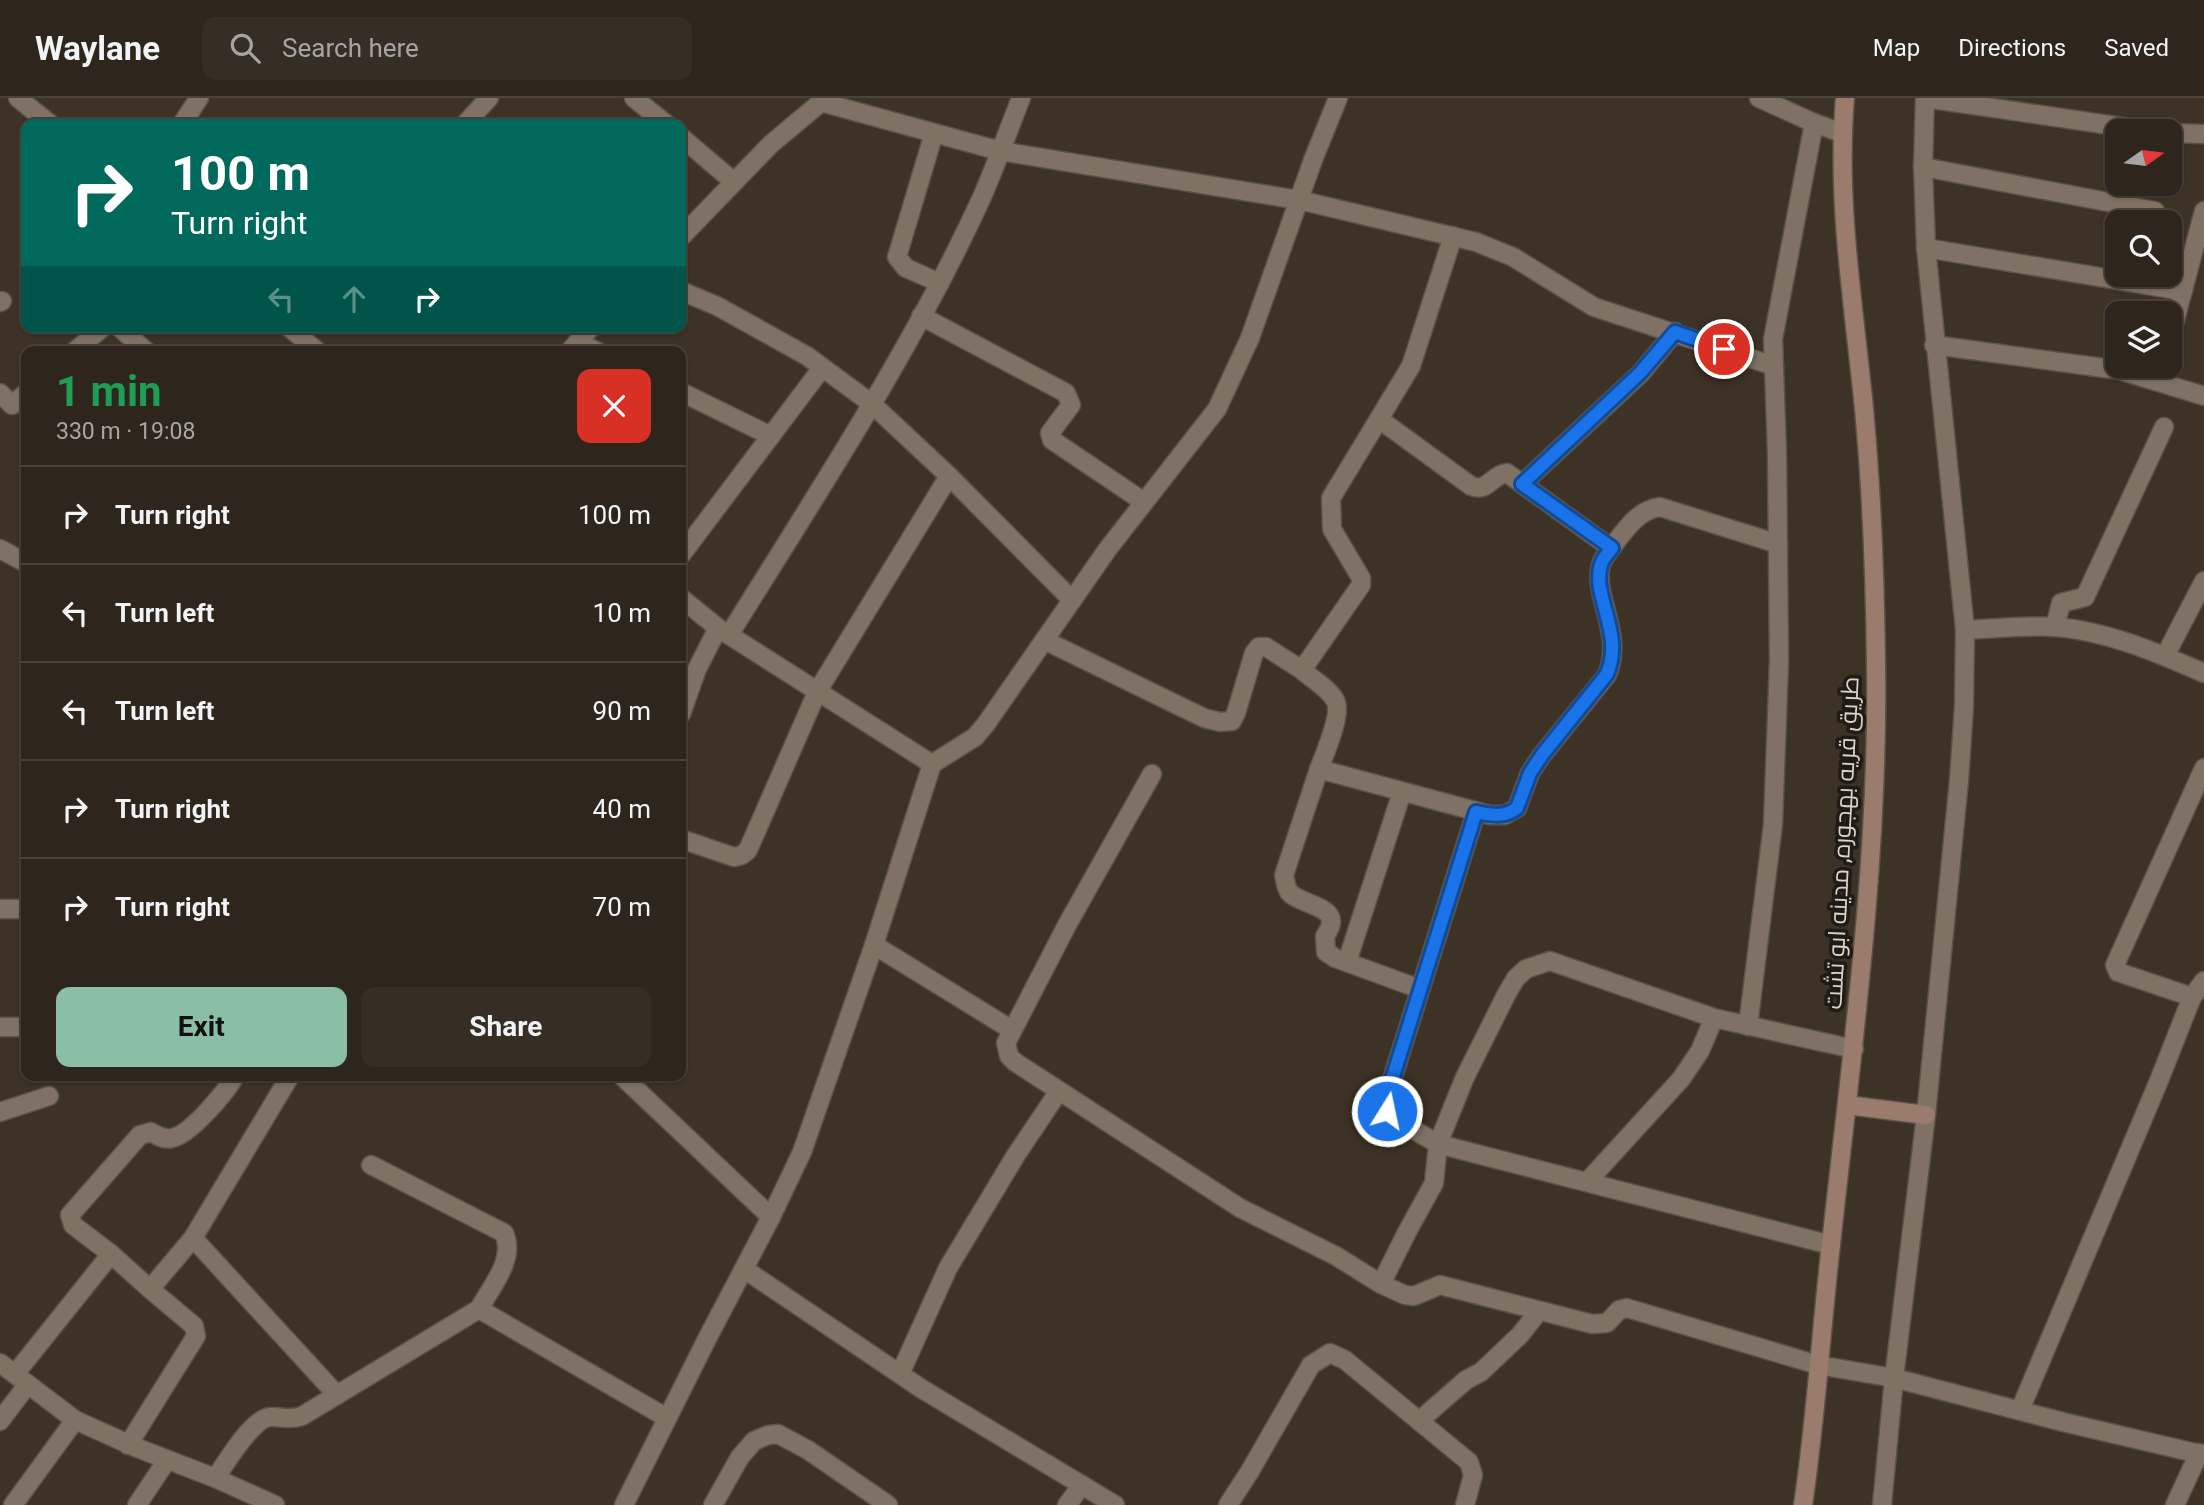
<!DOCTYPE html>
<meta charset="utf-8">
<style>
body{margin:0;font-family:Roboto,Cairo,sans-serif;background:#362e25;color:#f1f3f6;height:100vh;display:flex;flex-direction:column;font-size:26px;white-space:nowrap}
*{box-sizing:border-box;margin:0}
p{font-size:23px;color:#a7a5a3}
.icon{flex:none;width:38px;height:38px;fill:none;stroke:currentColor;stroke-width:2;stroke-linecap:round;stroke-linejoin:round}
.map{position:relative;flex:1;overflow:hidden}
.sheet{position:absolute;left:21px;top:248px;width:665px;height:735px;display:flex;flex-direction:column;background:#2e261c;border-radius:14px;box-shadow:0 2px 5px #0004,0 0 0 2px #49433b}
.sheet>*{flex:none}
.guide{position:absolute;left:21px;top:21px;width:665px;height:214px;border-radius:14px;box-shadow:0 2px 5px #0004,0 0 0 2px #49433b;background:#00695c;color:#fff;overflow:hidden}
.needle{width:46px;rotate:76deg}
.fabs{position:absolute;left:2105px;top:21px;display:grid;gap:14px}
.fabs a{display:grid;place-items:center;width:77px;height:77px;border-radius:14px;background:#2e261c;box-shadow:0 2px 5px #0004,0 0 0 2px #49433b;font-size:35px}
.pin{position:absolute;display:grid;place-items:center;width:60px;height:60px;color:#fff;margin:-30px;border:4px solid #fff;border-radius:50%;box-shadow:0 2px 7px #0007}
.me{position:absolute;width:77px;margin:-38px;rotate:10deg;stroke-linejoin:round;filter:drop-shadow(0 0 5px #0008)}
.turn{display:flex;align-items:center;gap:24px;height:147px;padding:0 35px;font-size:32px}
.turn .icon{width:91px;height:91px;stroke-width:2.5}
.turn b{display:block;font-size:49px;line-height:60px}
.lanes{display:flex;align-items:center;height:66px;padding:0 35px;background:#0003;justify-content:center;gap:35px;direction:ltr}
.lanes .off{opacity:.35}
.round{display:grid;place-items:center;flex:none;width:74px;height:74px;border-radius:14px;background:#362e25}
.overview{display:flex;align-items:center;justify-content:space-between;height:119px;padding:0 35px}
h1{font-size:42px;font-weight:700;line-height:52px;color:#1e9e55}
.action{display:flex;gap:14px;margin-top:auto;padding:14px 35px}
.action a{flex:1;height:80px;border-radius:14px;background:#8abfa5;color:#111;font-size:28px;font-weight:700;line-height:80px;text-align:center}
.action a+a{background:#362e25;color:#f1f3f6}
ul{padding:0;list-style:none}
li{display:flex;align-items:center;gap:21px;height:98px;padding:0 35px;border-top:2px solid #49433b}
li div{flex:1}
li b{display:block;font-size:26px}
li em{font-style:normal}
header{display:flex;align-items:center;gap:42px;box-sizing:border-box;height:98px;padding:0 35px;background:#2e261c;border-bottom:2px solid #49433b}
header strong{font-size:33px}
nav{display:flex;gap:38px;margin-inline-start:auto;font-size:24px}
.search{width:490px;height:63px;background:#362e25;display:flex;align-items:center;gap:18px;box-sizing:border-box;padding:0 24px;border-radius:14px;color:#a7a5a3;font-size:26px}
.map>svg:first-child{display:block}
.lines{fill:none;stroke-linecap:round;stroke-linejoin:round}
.street-casing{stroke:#5b5147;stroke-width:21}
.secondary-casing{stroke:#5b5147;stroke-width:21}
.street{stroke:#7f7265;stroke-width:18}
.secondary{stroke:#9b7b6b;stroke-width:18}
.route-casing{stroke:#114b97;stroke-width:18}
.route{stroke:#1a73e8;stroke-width:12}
.labels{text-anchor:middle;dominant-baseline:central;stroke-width:7;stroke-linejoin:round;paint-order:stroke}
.street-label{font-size:24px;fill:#dad3cb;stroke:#201b15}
</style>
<header>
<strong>Waylane</strong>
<div class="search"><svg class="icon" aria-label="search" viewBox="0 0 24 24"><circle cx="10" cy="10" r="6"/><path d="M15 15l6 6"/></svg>Search here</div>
<nav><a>Map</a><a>Directions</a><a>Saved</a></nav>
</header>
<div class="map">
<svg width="2204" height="1407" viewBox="0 0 2204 1407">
<rect width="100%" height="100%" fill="#3d3226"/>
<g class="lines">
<!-- street casing -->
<g class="street-casing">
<g id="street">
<path d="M18,0l32,26"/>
<path d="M634,0l32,26"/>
<path d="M1759,0l55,25 28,10"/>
<path d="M1925,0l225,33"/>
<path d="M821,4l179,49 299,49 177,42 37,15 81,50 180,59"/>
<path d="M182,26l17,-26"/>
<path d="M465,26l24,-26"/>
<path d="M934,35l-37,124 9,11 34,15"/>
<path d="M2170,35l34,1"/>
<path d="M681,39l53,45"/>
<path d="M1923,69l232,44"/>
<path d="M681,139l90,-93 55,-46"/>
<path d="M1926,150l257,43"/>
<path d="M681,193l36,15 90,50 65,48 77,72 123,124"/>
<path d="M0,204l2,-1"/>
<path d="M921,218l145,77 5,12 -21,28 2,7 92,62"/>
<path d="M119,229l28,25"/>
<path d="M289,229l29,25"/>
<path d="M2170,241l34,-128"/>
<path d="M578,244l20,10"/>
<path d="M1934,247l185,25 85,26"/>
<path d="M74,254l29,-25"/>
<path d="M569,254l22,-25"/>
<path d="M681,294l90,44"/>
<path d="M0,295l12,12 14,-12"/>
<path d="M1379,321l92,67c17,7 20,-11 36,-13l104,75c14,-17 26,-38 49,-41l118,37"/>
<path d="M1522,386l119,-111 34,-41"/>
<path d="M0,451l26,14"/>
<path d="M681,457l141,-187"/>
<path d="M681,500l37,30 214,136 -58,181 138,85"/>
<path d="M2055,529l6,-24 24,-6 79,-170"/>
<path d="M1965,532c30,-1 61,-5 91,-3 51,4 102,26 148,46"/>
<path d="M729,537c89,-143 183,-285 253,-438 14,-32 26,-66 39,-99"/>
<path d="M1044,542l160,78 16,4 12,-1 4,-8 18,-60 5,-6h7l36,23 59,-85v-7l-29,-49 -1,-31 80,-132 42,-130"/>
<path d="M2165,558l39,-75"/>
<path d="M1302,572c10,9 26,18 33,30 8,13 -11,55 -16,69l171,46h15l12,-7 13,-35 12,-18 65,-80c18,-43 -17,-82 -5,-113 2,-5 7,-10 9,-14"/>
<path d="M681,616l16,-45 21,-41"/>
<path d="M932,666l43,-27 11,-13 121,-174 110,-141 33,-71 63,-178 25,-62"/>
<path d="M1319,671l-35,106c1,6 2,12 5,17 13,15 58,13 36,44l1,16 9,6 85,31"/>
<path d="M1152,676l-85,151 -61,118 3,13 6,6 225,146 96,48 45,28 24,11 9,1 26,-11 152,39 15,-1 12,-13 8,-2 191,57 76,13 169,44 141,33"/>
<path d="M1476,714l-86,274c-3,11 -6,20 0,30l48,28 393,101"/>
<path d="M681,741l53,18 8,-2 6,-5 69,-158 132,-216"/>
<path d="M0,811h26"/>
<path d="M1347,864l55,-170"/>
<path d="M2192,899l-74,-25 -3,-7 89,-197"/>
<path d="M1748,928l25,-202 6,-163 -2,-207 -4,-115 41,-216"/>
<path d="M0,929h26"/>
<path d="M290,978l-97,162 144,157"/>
<path d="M622,978l149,141"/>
<path d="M0,1014l49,-16"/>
<path d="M371,1067l133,68c12,26 -13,54 -25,76"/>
<path d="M1587,1084l94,-103 19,-28 14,-33"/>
<path d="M744,1171l178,120 193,116"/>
<path d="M1381,1186l26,-52 27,-49 4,-39 27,-67 41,-82 10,-17 10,-9 24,-8 164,57 140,31"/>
<path d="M150,1191l-39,-35 -38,-29 -3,-10 70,-80 11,-3c7,4 13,8 21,6 18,-3 54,-46 63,-62"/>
<path d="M0,1265l75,57 60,27 80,31 60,27"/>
<path d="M15,1276l96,-120"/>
<path d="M900,1276l48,-106 68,-113 43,-64"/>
<path d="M2020,1312l138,-327 34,-86 12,-16"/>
<path d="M0,1323l28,-37"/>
<path d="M1419,1323l47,-41 15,-8 39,-37 19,-24"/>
<path d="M128,1347l68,-109 -2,-10 -44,-37 43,-51"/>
<path d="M215,1380c11,-14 36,-59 55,-61 13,-1 17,4 32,-1l177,-107 188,109"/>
<path d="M13,1407l62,-85"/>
<path d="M137,1407l30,-45"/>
<path d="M624,1407l84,-168 63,-120 31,-65 72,-207"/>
<path d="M713,1407l27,-48 14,-16 14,-6 10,-1 30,16 80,55"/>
<path d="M1067,1407l15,-20"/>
<path d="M1228,1407l22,-34 61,-106 19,-12 15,7 124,102 4,13 -8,30"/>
<path d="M1882,1407l12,-127 32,-263 33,-335 5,-74 1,-76 -39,-382 -3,-81 2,-69"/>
<path d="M2175,1407l24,-52"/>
</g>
</g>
<!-- secondary casing -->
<g class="secondary-casing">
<g id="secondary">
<path d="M1847,1007l79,10"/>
<path d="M1803,1407c13,-87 18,-174 28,-261 21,-193 48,-385 45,-580 -1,-85 -4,-170 -12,-255 -10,-103 -28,-207 -19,-311"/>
</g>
</g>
<!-- street -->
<use href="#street" class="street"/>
<!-- secondary -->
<use href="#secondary" class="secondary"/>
</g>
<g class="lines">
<!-- route casing -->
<g class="route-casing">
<path id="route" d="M1387,1013l-1,-11 4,-14 86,-274c15,3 28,6 41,-4l13,-35 12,-18 65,-81c18,-42 -18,-81 -5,-112 2,-5 7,-10 10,-14l-90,-64 118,-111 35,-41 49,17"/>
</g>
<!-- route -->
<use href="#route" class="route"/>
</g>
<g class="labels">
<!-- street labels -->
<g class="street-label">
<text transform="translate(1842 745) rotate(-87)">طريق قريه بهجوره, مدينه ابو تشت</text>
</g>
</g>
</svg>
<div class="fabs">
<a><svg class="needle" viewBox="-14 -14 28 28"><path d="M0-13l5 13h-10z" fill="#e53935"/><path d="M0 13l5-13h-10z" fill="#a7a5a3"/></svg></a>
<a><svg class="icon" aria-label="search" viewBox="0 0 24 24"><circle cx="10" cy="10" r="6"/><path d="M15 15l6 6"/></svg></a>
<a><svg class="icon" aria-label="layers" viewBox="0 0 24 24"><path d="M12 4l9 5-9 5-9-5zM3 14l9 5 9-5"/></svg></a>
</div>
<div class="pin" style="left:1724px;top:251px;background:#d93025"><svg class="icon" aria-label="arrive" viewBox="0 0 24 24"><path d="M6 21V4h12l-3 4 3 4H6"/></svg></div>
<svg class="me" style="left:1387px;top:1013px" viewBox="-20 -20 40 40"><circle r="17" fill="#1a73e8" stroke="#fff" stroke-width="3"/><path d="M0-11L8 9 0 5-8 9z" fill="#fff"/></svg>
<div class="guide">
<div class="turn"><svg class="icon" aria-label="right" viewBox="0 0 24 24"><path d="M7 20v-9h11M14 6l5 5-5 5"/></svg><div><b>100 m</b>Turn right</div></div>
<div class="lanes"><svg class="icon off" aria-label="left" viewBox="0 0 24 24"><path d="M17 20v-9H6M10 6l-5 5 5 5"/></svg><svg class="icon off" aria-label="ahead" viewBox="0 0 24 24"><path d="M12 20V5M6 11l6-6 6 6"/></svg><svg class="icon" aria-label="right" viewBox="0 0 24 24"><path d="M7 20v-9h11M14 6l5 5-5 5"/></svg></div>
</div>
<section class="sheet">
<div class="overview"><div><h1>1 min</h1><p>330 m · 19:08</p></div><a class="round" style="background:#d93025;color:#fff"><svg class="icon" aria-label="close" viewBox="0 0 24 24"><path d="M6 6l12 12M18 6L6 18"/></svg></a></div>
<ul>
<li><svg class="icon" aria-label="right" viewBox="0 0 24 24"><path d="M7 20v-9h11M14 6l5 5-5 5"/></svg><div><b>Turn right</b></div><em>100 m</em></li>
<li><svg class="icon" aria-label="left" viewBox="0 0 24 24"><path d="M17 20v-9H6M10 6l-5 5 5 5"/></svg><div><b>Turn left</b></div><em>10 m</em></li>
<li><svg class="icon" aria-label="left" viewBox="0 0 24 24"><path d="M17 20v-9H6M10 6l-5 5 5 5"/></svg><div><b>Turn left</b></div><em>90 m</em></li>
<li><svg class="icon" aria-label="right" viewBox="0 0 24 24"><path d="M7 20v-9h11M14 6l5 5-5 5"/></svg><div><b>Turn right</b></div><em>40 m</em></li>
<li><svg class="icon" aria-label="right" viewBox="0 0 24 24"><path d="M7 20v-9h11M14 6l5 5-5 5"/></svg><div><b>Turn right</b></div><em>70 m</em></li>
</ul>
<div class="action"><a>Exit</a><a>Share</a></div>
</section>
</div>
